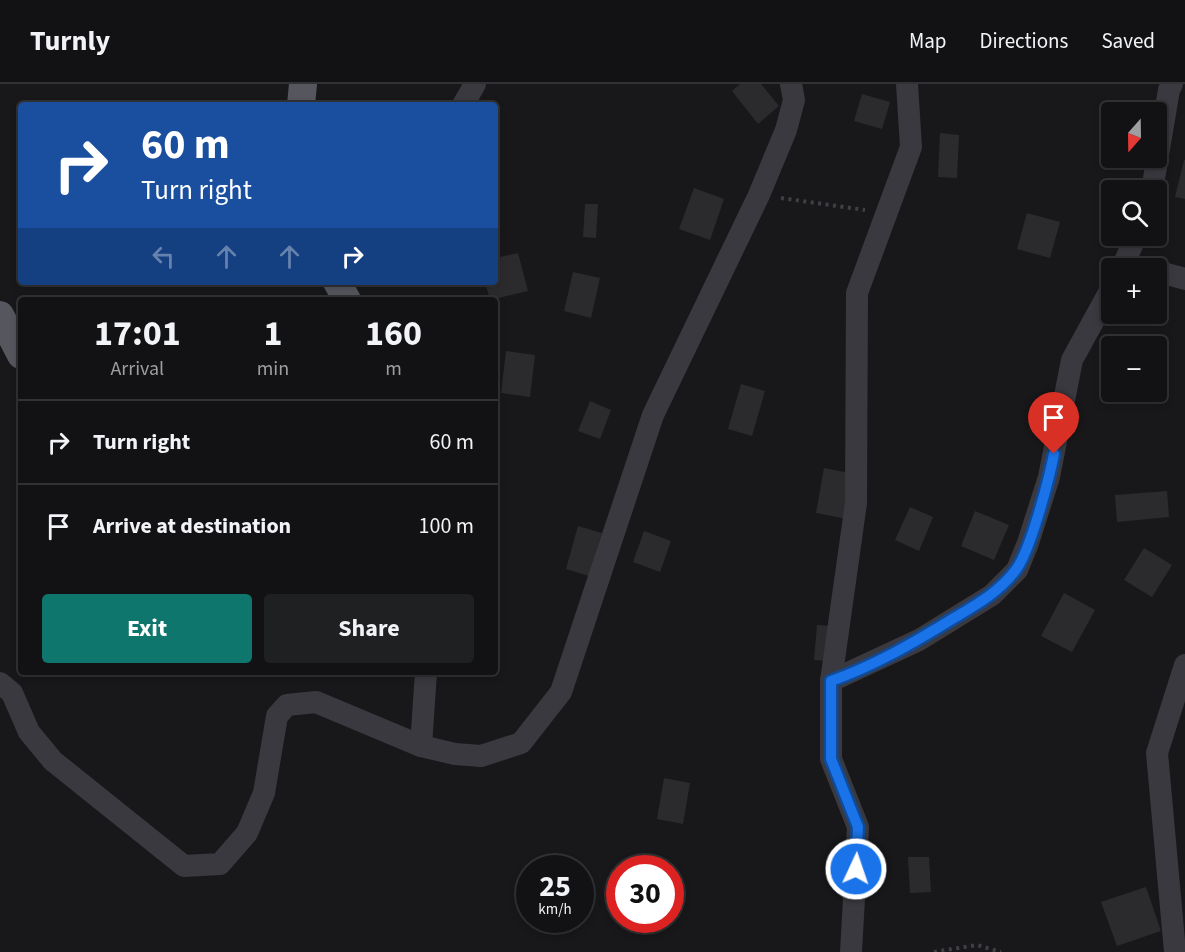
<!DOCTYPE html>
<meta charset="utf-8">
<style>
body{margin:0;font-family:"Source Sans 3",sans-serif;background:#1f2022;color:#f1f3f6;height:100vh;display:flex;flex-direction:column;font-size:22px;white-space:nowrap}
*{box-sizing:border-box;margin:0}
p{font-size:20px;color:#9c9ea0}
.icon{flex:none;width:33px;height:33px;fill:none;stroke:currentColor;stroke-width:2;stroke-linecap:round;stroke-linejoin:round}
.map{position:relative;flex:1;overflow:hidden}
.details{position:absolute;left:18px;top:213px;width:480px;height:378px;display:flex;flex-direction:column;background:#121214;border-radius:6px;box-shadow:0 3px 9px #0003,0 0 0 2px #313234}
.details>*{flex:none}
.banner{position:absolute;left:18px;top:18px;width:480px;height:183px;border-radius:6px;box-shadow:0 3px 9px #0003,0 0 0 2px #313234;background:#1a4fa0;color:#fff;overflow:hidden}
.needle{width:39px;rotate:200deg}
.controls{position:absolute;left:1101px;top:18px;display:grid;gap:12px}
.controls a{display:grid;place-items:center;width:66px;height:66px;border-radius:6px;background:#121214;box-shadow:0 3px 9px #0003,0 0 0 2px #313234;font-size:30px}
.speed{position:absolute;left:516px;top:771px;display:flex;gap:12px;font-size:30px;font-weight:700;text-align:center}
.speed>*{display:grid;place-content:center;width:78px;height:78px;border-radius:50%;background:#121214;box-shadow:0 3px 9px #0003,0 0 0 2px #313234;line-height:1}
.speed small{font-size:15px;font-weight:400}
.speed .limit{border:9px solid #d22;background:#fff;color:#111}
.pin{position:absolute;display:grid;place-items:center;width:51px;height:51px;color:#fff;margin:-62px -26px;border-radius:50% 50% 50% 0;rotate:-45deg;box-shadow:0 0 6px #0007}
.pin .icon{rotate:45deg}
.me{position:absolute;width:66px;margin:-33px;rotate:3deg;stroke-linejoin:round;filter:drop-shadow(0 0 4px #0008)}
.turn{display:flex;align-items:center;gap:21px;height:126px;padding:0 24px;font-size:27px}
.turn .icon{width:78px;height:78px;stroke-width:2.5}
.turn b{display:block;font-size:42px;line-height:51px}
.lanes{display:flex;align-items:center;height:57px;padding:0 24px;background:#0003;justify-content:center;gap:30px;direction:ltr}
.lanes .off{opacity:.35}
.eta{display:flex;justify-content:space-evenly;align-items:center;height:102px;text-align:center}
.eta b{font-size:36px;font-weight:700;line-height:42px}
.button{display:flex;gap:12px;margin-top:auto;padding:12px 24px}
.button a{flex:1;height:69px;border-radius:6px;background:#0f766e;color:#fff;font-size:24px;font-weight:700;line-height:69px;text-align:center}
.button a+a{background:#1f2022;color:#f1f3f6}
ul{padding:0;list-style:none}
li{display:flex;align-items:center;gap:18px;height:84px;padding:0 24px;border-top:2px solid #313234}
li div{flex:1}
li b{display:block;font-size:22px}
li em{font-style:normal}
header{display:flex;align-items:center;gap:36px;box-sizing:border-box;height:84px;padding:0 30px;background:#121214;border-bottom:2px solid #313234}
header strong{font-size:28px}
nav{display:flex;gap:33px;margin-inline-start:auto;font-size:21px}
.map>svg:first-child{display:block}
.building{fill:#2b2b2e}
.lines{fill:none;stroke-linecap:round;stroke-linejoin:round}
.path{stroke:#3f4046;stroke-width:4;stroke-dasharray:3 4.5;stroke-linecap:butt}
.minor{stroke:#39393f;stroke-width:22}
.major{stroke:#55565e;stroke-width:28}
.route-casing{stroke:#114b97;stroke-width:15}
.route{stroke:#1a73e8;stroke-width:10}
</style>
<header>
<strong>Turnly</strong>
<nav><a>Map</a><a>Directions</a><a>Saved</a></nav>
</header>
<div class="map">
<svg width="1185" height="868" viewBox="0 0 1185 868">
<rect width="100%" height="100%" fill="#18181a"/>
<!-- building -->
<g class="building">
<path d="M740,0h21l18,22 -21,18 -26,-33z"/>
<path d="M862,10l28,8 -8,27 -28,-8z"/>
<path d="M940,49l19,2 -2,43 -19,-1z"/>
<path d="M1184,76h1v39l-10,-2z"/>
<path d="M694,104l30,11 -14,41 -31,-11z"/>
<path d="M585,120h13l-2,34 -13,-1z"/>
<path d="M1027,129l33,9 -10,36 -33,-9z"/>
<path d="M518,169l10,38 -38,9 -5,-18h10v-24z"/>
<path d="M573,188l27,6 -9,40 -27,-7z"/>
<path d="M506,267l29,4 -5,42 -29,-4z"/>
<path d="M741,300l24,7 -13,45 -24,-7z"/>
<path d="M590,317l21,9 -11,29 -22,-8z"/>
<path d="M824,384l31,6 -8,45 -31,-6z"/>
<path d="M1167,407l2,26 -52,5 -2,-27z"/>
<path d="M910,423l23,10 -14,34 -24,-11z"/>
<path d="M975,427l34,14 -15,35 -33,-14z"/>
<path d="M578,442l24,7 -13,43 -23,-7z"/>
<path d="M644,447l27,10 -11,31 -27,-10z"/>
<path d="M1144,464l28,17 -20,32 -28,-17z"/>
<path d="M1064,509l31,17 -23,42 -31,-16z"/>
<path d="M817,541l15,1 -2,35 -16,-1z"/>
<path d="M664,694l26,5 -7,41 -26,-5z"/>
<path d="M908,773h21l2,35 -21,1z"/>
<path d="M1146,803l15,44 -44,15 -16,-44z"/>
</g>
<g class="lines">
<!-- path -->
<g class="path">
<path d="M781,114l84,12"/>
<path d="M934,868l43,-7 24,7"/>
</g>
<!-- minor -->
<g class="minor">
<path d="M463,21l12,-21"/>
<path d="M1152,106l17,-100 3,-6"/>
<path d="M1122,184l14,-32"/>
<path d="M1156,187l29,8"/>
<path d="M831,597l88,-41 73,-45 25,-25 11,-27 21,-66 23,-117 40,-73"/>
<path d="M0,599l12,10 17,39 24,29 131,105 36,-2 27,-31 17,-40 13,-77 10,-11 29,-3 105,44 34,8 26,2 40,-13 40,-51 92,-277 106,-220 27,-65 8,-30 -3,-16"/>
<path d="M421,662l5,-74"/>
<path d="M851,868l7,-125 -27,-68v-78l25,-178 1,-210 54,-146 -4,-63"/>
<path d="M1175,868l-18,-199 28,-88"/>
</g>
<!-- major -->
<g class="major">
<path d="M301,21l2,-21"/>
<path d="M337,198l10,18"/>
<path d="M0,231l21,40"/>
</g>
</g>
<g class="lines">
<!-- route casing -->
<g class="route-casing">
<path id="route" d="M856,785l2,-42 -27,-68v-78c43,-15 84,-39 123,-63 22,-13 45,-26 61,-47 15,-18 34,-92 39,-117"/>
</g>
<!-- route -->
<use href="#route" class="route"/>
</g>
</svg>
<div class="controls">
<a><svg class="needle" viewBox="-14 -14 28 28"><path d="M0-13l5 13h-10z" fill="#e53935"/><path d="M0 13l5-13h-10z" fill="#9c9ea0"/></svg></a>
<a><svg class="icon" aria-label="search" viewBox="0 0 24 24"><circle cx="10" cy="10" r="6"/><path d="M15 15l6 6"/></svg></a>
<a>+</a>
<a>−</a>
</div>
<div class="speed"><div>25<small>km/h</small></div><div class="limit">30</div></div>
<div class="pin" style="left:1054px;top:370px;background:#d93025"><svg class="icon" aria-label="arrive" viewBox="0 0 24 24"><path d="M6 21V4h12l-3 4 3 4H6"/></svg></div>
<svg class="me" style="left:856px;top:785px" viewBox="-20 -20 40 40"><circle r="17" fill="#1a73e8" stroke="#fff" stroke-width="3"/><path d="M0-11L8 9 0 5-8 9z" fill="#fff"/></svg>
<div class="banner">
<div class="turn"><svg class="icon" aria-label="right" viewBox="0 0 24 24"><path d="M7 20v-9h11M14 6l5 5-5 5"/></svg><div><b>60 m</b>Turn right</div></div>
<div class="lanes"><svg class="icon off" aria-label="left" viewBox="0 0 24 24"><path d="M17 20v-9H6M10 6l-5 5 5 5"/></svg><svg class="icon off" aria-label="ahead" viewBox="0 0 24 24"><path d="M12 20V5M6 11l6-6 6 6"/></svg><svg class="icon off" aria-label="ahead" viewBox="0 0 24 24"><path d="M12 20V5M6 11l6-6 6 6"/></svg><svg class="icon" aria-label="right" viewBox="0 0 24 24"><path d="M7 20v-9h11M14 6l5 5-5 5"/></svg></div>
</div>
<section class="details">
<div class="eta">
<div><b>17:01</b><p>Arrival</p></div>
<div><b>1</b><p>min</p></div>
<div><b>160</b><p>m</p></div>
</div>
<ul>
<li><svg class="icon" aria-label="right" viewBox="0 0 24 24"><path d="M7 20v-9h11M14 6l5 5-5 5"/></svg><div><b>Turn right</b></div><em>60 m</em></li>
<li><svg class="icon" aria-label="arrive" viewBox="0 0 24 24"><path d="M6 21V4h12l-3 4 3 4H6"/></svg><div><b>Arrive at destination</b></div><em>100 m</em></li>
</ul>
<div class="button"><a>Exit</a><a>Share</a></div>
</section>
</div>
